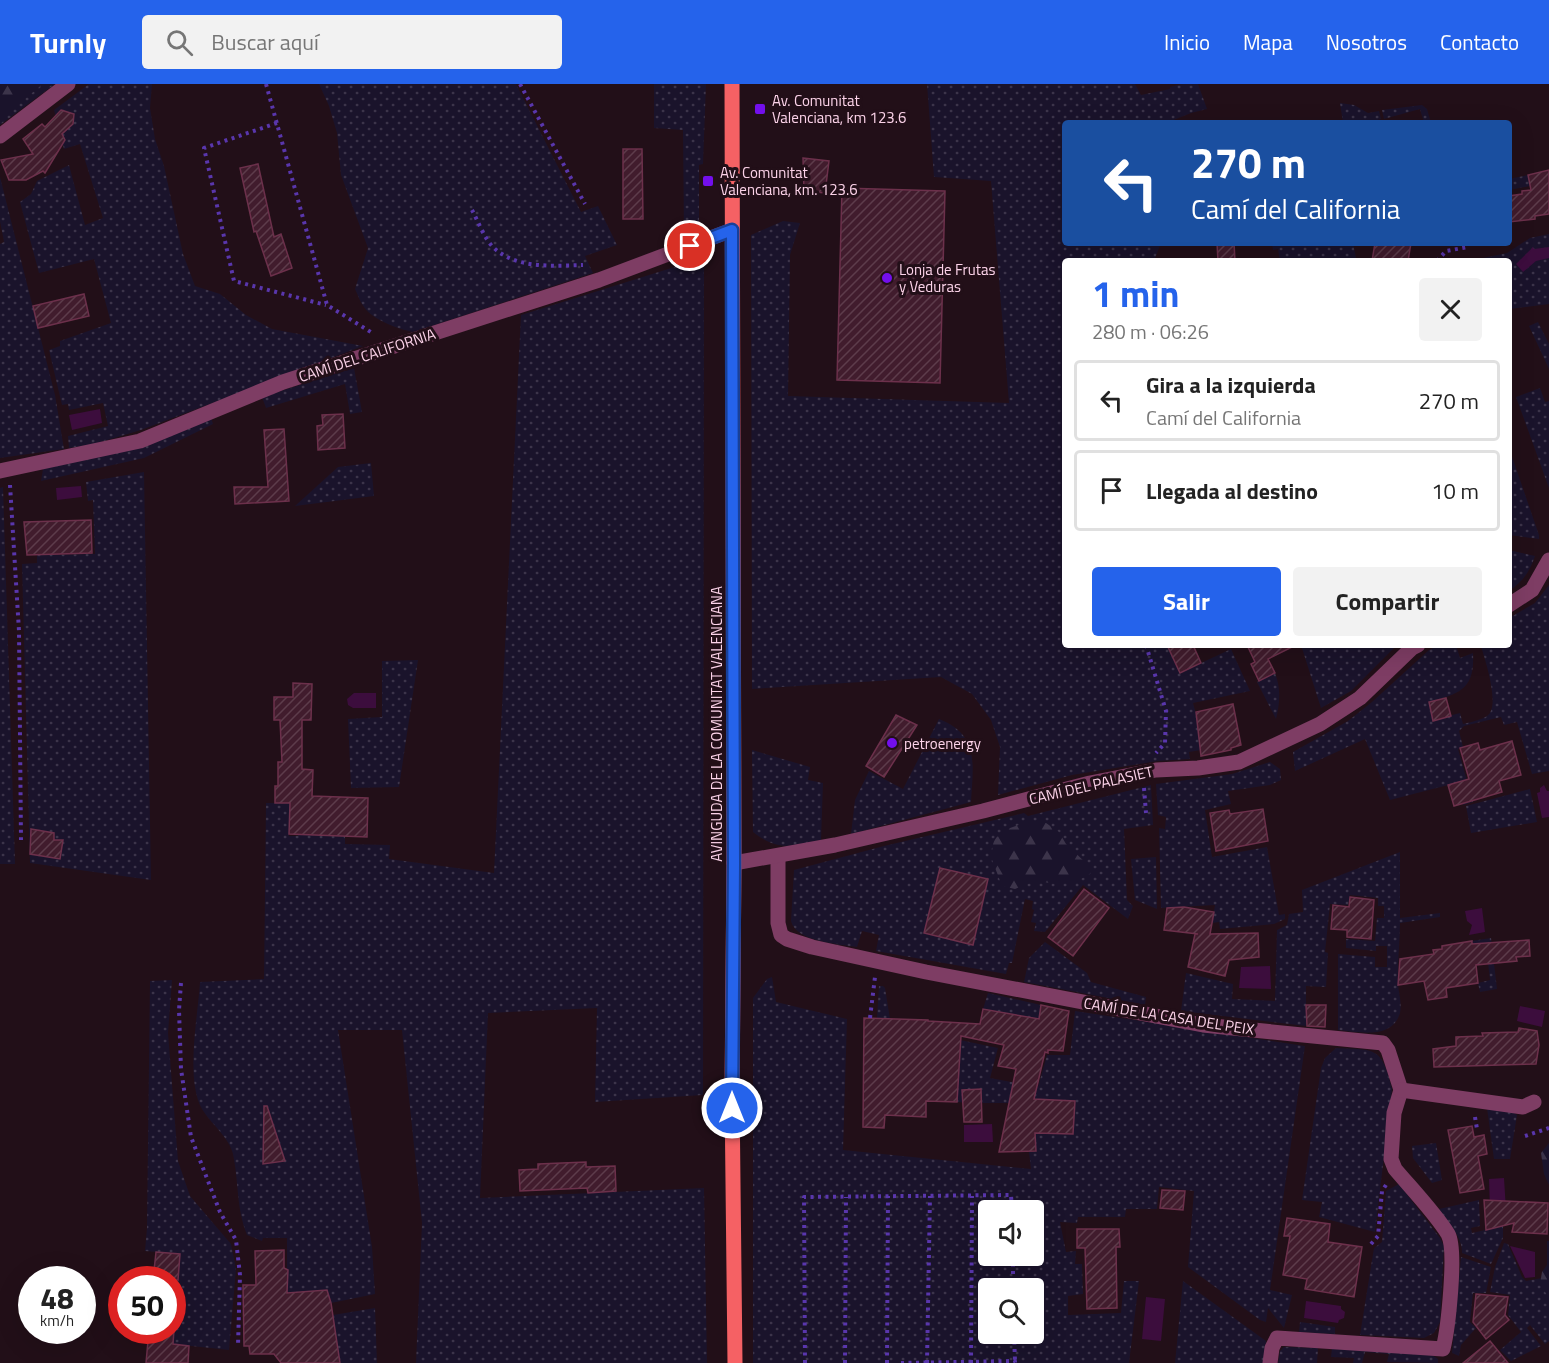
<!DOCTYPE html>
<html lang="es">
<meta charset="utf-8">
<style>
body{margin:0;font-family:"Titillium Web",sans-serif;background:#f2f2f2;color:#222;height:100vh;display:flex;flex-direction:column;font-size:22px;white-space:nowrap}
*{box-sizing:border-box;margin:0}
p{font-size:20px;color:#767676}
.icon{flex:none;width:33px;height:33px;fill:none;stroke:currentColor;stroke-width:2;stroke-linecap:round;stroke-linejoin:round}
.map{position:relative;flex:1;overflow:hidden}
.sheet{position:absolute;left:1062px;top:174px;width:450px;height:390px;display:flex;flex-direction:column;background:#fff;border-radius:6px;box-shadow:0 6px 24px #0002}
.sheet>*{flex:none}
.banner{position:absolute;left:1062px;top:36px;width:450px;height:126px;border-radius:6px;box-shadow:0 6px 24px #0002;background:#1a4fa0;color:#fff;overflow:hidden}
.tools{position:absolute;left:978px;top:1116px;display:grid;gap:12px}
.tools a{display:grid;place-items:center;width:66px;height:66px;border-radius:6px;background:#fff;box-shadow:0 6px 24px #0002;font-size:30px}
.speed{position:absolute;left:18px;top:1182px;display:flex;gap:12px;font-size:30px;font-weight:700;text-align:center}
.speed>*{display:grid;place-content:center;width:78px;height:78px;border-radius:50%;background:#fff;box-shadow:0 6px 24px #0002;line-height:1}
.speed small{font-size:15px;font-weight:400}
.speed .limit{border:9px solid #d22;background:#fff;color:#111}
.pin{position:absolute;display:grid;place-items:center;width:51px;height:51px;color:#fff;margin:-26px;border:3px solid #fff;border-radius:50%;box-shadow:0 2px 6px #0007}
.me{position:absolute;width:66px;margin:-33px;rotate:0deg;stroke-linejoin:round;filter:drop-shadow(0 0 4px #0008)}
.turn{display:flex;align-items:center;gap:21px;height:126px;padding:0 30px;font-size:27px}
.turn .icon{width:78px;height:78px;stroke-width:2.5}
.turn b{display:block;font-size:42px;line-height:51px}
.round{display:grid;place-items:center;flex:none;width:63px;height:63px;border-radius:6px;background:#f2f2f2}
.overview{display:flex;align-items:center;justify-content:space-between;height:102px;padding:0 30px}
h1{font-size:36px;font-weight:700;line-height:45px;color:#2563eb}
.button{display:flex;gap:12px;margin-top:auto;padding:12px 30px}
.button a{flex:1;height:69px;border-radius:6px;background:#2563eb;color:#fff;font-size:24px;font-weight:700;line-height:69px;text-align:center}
.button a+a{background:#f2f2f2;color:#222}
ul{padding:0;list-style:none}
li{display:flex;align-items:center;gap:18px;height:81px;margin:0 12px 9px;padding:0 18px;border:3px solid #e0e0e0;border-radius:6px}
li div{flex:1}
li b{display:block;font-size:22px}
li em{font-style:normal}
header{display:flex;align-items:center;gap:36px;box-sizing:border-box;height:84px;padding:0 30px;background:#2563eb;color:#fff}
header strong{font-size:28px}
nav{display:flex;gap:33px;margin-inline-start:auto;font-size:21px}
.search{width:420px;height:54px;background:#f2f2f2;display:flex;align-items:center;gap:15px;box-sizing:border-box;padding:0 21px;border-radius:6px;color:#767676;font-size:22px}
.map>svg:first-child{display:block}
.green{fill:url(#green-dots);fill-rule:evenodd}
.forest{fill:url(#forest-firs)}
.water{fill:#3c0d3d}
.building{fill:url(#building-hatch);stroke:#6c304b;stroke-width:1.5}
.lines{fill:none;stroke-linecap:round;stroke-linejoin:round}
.path{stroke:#5936ac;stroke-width:4;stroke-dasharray:3 4.5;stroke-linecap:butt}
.minor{stroke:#7e3d64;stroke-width:15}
.major{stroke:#f56164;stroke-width:15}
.route-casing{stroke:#184099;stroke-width:15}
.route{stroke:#2563eb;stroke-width:10}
.poi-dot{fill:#730fec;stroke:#220f18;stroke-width:2}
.labels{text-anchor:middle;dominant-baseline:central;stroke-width:6;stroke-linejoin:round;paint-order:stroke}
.poi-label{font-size:15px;fill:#fcd3e9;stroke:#220f18;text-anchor:start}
.street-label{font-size:15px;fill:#fcd3e9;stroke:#220f18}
</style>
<header>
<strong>Turnly</strong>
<div class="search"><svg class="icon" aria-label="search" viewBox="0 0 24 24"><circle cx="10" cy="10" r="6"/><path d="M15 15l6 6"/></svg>Buscar aquí</div>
<nav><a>Inicio</a><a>Mapa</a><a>Nosotros</a><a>Contacto</a></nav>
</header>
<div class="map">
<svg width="1549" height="1279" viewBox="0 0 1549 1279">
<defs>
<pattern id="green-dots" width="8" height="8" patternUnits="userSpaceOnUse" patternTransform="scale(1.5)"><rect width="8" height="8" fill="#1a132b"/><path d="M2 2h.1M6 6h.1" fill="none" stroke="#3c344a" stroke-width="1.8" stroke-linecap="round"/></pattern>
<pattern id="forest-firs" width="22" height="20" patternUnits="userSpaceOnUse" patternTransform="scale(1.5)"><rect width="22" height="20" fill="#1a132b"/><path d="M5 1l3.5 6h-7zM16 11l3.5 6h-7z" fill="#3c344a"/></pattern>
<pattern id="building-hatch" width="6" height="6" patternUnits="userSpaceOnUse" patternTransform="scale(1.5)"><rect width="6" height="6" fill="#411c2d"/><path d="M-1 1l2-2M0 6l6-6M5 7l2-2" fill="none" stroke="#5d3c4b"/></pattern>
</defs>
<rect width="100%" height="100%" fill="#220f18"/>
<!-- green -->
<g class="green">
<path d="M0,0h55l-55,41z"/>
<path d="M89,0h63l-2,24 5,31 9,27 19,88 12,32 25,8 26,21 26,14 91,17 -222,84 -47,14 -25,4 -1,-12 40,-10 -5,-23 -34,7 -1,-6 -6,1 -13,-55 11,-4v-5l51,-18 -17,-64 -55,14 -19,-71 11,-8 6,-13 32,-16 16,60 18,-7 -23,-74 -16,5 -10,-39z"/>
<path d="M319,0h197l65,128 17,-6 19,39 -32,11 8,17 -180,59c-15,-3 -40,-12 -49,-25 -4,-5 -6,-12 -9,-18l13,-41 -27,-73 -4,-42 -8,-27z"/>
<path d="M654,0h52l-3,80 -4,1v59l-1,6 -14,5 -1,-105 -29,-2z"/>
<path d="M927,0h208l6,11 29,-6v-2l12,-3h16l9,25 -16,4 -25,10h-101v120h96l-7,18h-89v384h102l13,28 51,-24 19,42 -57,12 7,26 1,21 -12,2 1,7 -32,2 -86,14 -74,20 2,-48 -9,-27 -19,-26 -31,-17 -189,12 -1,-454 32,-14 17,2 -10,32 -2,141 221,7 -18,-222 -57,-4z"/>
<path d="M1340,19l14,2 14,8 11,-2 2,8 -3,1v3h-35z"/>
<path d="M1422,21l5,4 4,14h-7l-4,-14 -36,10 -2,-9z"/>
<path d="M1528,91l2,11 -21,4v-11z"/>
<path d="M0,93l55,218 9,54 -64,9v-214l4,-2 -4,-21z"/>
<path d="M1549,150v70l-40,5v-48h-25l-1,-3 24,-5 23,-15z"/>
<path d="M1272,159h81l3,15h3l1,3h-80l-2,-12 -5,1z"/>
<path d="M697,176l4,1 3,6 -1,828 -108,7 2,-94 -109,5 -8,185 224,-10 3,175h-291l6,-140 -20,-193h-64l34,217 3,47 -44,9 -4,-13 -40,3v-55h-24l-1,3 -15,-6c-11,-28 -8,-52 -14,-81 -4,-17 -22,-30 -31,-45 -17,-30 -4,-93 -2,-127l64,-3 2,-176h24l-1,33h9v-2l47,2v8l45,1 -1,14 105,14 27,-558zM269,1028l16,49 -21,3v-51z"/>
<path d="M1538,238l11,22v25l-20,-43z"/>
<path d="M354,284l8,44 -12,2 -5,-30 -79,24 -4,-11z"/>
<path d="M1540,304l5,14 4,-1v87l-33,-91z"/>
<path d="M211,334l2,6 -69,34 -103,23 2,-12z"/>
<path d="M1509,364l30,87v4l-30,-4z"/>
<path d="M371,379l3,33 -79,10 43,-39z"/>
<path d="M144,388l7,408 -121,-17 -8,-299 15,-1v-8l58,-1 -2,-54 -5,1 -2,-19z"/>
<path d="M3,403l12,377h-15v-376z"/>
<path d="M1509,466l26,6c-5,15 -12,26 -26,35z"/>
<path d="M1549,501v186l-17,3 -15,-52 -13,3 -3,-8 -37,9 -5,5 4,16 -5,2 15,53 -10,3 -7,-22 -66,17 -25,-61 -70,32 -2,-19 55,-31 24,-19 57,-52 10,-5h17l4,13 13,-5c2,36 -13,41 -44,49l4,18 27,-7 3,11c8,-2 18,-4 24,-8 14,-9 -2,-56 -6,-70l28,-1v-27l26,-15z"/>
<path d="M1301,561h96l-46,46 -30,17z"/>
<path d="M418,576l-19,127 -48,1 -3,-69 34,-2v-56z"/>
<path d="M1275,589c6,16 5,29 1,46l-19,-37z"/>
<path d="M939,635c41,16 34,46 32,83l-120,32 4,-34 14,-29 34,18z"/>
<path d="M752,666l58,17 -2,13 15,3 -2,57c-31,6 -42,12 -68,-8z"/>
<path d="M1270,678l10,7 1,11 -11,5 -42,6 3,13 -26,6 7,47 55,-10 12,68 6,-1v5l-11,5 -54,5 -1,-7 -7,1 3,-18 -54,3 -2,-80 6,1 1,-12 -8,-2 -2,-31 76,-10z"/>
<path d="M1151,701l2,40 -29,4 3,71 6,6 -5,13 -45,-34 -38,47 -11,-1 2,-8 -5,-1 3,-12 -2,-1 1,-8 -8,-2 -13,64h-3l-3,11 -130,-23 3,-16 -17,-4 -5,16c-18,-3 -61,-5 -66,-26l3,-51 90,-24 140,-33 4,3z"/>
<path d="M1530,705l7,33 -66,11 -5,-27z"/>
<path d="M1400,768v66l40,-5v4l-40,6c0,20 -3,43 -2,62 1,9 4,19 2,28 -8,27 -41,19 -62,17v-76l37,3v10h12v-21h-11v5l-30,-3v-9l29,2 2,-23h7v-12h-6v-8l-28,-3 -2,10 -18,-1 -5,48 3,1 -2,34 -20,-1v40l-125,-15 5,-38 47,11 -1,15 43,2 2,-71 10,-5 2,-11 14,-2 -1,-22z"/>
<path d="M1156,773l1,52 -22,-9 -4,-41z"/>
<path d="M1491,854l6,51 -17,3 -2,-9 12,-3 -4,-35 -13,2 -1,-6z"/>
<path d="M1045,858l42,31 4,9 55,15 -1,8 -121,-23 5,-24z"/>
<path d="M772,893l4,25 71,17 -4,131 188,19 -2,-17 7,-1 -2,-48h-53l-1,-14 -13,1 1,13 -11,-1 3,-62 38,8 -8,30 48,9 9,-32h23l5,-44 230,35 -35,244 22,5 -8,33 -16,-20 -2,14 -6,-2 -72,-53 6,-76 -35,-4 -2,22h-31l-1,8h-47l-1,6 -17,-1 6,30 10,-1 -1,13h7l1,30 -15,2v19l53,-2 3,-32h15l-10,82h-376v-365l14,-19zM988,1126h46v46h-46zM988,1204h46v46h-46z"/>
<path d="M172,896l-4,53 10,128 12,35 41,48 5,25 -7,81 -56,-6 7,-90 -35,-3 2,-23 3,-247z"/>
<path d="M879,902h4l2,2 5,31 -13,-1z"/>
<path d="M988,909l53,12 -2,14 -56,-10z"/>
<path d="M1336,964c39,2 46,-2 56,41l-17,143 -56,-15 3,-15 -20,-2 19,-132 4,-10z"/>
<path d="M1487,1024l22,2 8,5 -7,44h-16z"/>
<path d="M1436,1059l6,37 -10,3 -19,-25 -1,-12z"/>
<path d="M1399,1100l41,54 4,8 -4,76 -6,11 -10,5 -64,-3 14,-87 8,-6 4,-51z"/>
<path d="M1479,1116l1,26 -9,2 1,5 31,-7v12l-12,26 -29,-11c1,-16 -15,-31 -23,-44z"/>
<path d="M1547,1157h2v100l-4,3 -15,-19 -3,3 14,18 -30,15 -11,-11 21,-18 -13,-17 2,-20 -20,-3 5,-25 9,-24 4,1 14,33 4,4 21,-4z"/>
<path d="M1461,1173l30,10 -5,26h-13l-3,29 6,6 -15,17 -2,11 -7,-3z"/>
<path d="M1183,1197l83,60 -2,22h-89z"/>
<path d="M375,1224l2,55h-37l-7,-48z"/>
<path d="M1300,1238l35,5v7l-36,-2z"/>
<path d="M1284,1263l34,1 -1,15h-39l2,-12z"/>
<path d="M1332,1264l100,7 6,4v4l-51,-1 2,-8 -24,-2 -3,11h-9l1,-5 -23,-1z"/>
</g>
<!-- forest -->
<g class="forest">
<path d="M4,0h39l-43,35v-32z"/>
<path d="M1027,738l19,1 13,9 7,12 21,20 4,9c-16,11 -35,14 -53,7l-23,9 -13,-3 -11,-29 3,-18 16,-11z"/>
<path d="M1549,1059v42l-5,-11 -3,-21z"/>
<path d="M1549,1178v36l-9,-14 2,-12z"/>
</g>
<!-- water -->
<g class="water">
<path d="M1533,163l1,2 15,-2v11l-13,3 -13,11 -7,-8z"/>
<path d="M100,325l2,14 -30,7 -3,-15z"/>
<path d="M81,402l1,11 -25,3 -1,-12z"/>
<path d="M354,609h22v15h-23l-5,-3 -1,-6z"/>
<path d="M1544,701l3,6h2v26l-7,1 -5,-25 3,-1v-4z"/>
<path d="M1482,824l3,24 -16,3 3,-10 -5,-4 -2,-10z"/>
<path d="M1270,882l1,23 -32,-1 2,-21z"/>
<path d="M1520,922l25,5 -3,16 -25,-6z"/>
<path d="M992,1040l1,18h-29v-17z"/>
<path d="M1504,1094l2,32 -16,1 -1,-32z"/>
<path d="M1510,1162l25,6v25l-10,1z"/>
<path d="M1146,1213l19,2 -4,42 -19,-2z"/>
<path d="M1306,1217l35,5v3l4,3 -1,6 -5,2 -1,3 -34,-5z"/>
</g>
<!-- building -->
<g class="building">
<path d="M61,26l13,4 -1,10 -11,10 3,6 -20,33 -2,-2 -17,9h-17l-8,-20 32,-6 -10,-15 19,-15 3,3z"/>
<path d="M623,65h19l1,70h-20z"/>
<path d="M803,74l26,3 -4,32 -21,-2z"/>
<path d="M258,80l16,73 7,-3 11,34 -21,8 -15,-45 -2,1 -14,-64z"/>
<path d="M1549,86v44l-14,2v3l-26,3v-26l13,-2v-3l9,-1 -3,-15z"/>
<path d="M842,104l103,3 -5,192 -103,-3z"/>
<path d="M1217,159h17l1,18h-17z"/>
<path d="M1375,159h36l-3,18h-36z"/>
<path d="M84,210l5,22 -51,12 -5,-22z"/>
<path d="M343,330l2,34 -27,2 -1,-24 6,-1 -1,-10z"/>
<path d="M284,345l5,72 -54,3 -1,-17h34l-4,-57z"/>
<path d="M91,436l1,33 -65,2 -3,-33z"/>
<path d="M1167,561h26l8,18 -21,10z"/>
<path d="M1247,561h49l-28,14 7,14 -16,8 -8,-17 4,-2z"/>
<path d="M293,599l19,1 -1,36h-9v49l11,1 -1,26 56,2 -1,39 -78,-3 1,-31h-15v-17h3v-24h4l-2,-42h-6v-23h19z"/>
<path d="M1446,614l5,18 -18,5 -4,-19z"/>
<path d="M1233,620l8,41 -10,3v2l-30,6 -5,-44z"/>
<path d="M896,631l21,10 -33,52 -18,-11z"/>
<path d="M1512,657l9,34 -22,6 3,11 -48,14 -6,-21 21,-6 -9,-31 18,-5 2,7z"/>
<path d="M1263,725l5,32 -52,10 -6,-38 19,-3 1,4z"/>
<path d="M31,745l23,4v7h9l-3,19 -30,-5z"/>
<path d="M940,784l48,11 -15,66 -49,-12z"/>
<path d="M1084,805l25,19 -36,48 -25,-19z"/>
<path d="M1350,813l24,3 -3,39 -24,-2v-7l-16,-1 2,-24 16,2z"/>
<path d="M1184,823l30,5 -4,22 48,-1 1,24 -30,3 -4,16 -37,-9 7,-33h3l-34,-4 3,-22z"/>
<path d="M1529,856l1,16 -14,1 1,4 -41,4 2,18 -32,5 1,9 -19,3 -4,-19 -26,4 2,-26 34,-5 -1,-4 9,-1v-3l30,-5v3z"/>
<path d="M1041,921l28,6 -6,40 -15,-1v3l-3,-1 -11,47 41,2 -2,33 -38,-1 1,18 -37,1 17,-83 -18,-3 6,-21 -43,-9 -4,66 -31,-1v16l-41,-2 -1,13 -21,-1 1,-109 64,2v1l52,3 3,-15 56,10z"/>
<path d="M1306,921h20l-1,22 -18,-1z"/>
<path d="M1519,944l18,3 2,14 -3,19 -102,3 -1,-18 23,-3v-9l27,-1 -1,-3 36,-1z"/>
<path d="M981,1005l1,33h-18l-2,-32z"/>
<path d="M264,1022h3l18,55 -22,3z"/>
<path d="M1472,1042l2,11 10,-2 3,19 -9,2 6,33 -24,4 -12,-63z"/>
<path d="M586,1078v5l29,-1 1,25 -28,2 -1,-5 -67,3 -1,-21 19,-1v-5z"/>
<path d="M1162,1106l23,1 -2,19 -23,-2z"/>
<path d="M1484,1116l64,3 -1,31 -35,-2 2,-9 -28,7z"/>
<path d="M1287,1134l43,6 -2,18 34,5 -8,50 -49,-8 2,-10 -24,-4 7,-39h-6z"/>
<path d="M1077,1145h42l1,18h-4l1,61 -30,1 -2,-61h-8z"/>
<path d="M284,1166v18l4,2 -1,23 40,-3 4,13 9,60h-59l-7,-9h-24l-1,-8h-5l-1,-61h13l-1,-34z"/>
<path d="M156,1168l24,2 -2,26h-25z"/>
<path d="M1476,1210l32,3 -3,18 4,5 -23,19 -13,-17z"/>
<path d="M149,1246h25l-1,14 16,2 -1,17h-42z"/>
<path d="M1490,1257l18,22h-45z"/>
</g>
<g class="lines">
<!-- path -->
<g class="path">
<path d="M266,0l61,221 47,29"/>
<path d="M520,0l65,120"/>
<path d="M277,39l-73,25 30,133 92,24"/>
<path d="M472,126c6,11 12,28 21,37 22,22 60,19 90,18"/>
<path d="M1437,177l9,-10 22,-4"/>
<path d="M10,401l9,146 2,209"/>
<path d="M1146,561l20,66 -1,32 -9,10"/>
<path d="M1144,704l2,25"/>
<path d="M181,899l-2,27 2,59 10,68 29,75 16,28 4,35 -2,71"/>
<path d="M870,934l5,-41"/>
<path d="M1475,1033l2,12"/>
<path d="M1525,1052l24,-8"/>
<path d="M1371,1160l7,-8 4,-45 4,-6"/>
<path d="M1013,1172v32"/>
<path d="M1014,1250l1,27"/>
<path d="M805,1279l-1,-166 207,-2 1,15"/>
<path d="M845,1279l1,-166"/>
<path d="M887,1279l1,-167"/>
<path d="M901,1279l114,-2v2"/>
<path d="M927,1279l3,-167"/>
<path d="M971,1279l1,-167"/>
</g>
<!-- minor -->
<g class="minor">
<path d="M0,52l68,-52"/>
<path d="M0,387l140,-30 143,-59 316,-102 133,-50"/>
<path d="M1509,521l23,-15 17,-30"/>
<path d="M778,773v66l3,12 6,4 25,8 114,25 277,53 180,18 5,7 13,40 -7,23 -3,46 4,10c16,19 40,44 53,65 9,16 0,95 -5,115l-166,-11 -5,10 -2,15"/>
<path d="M734,779l101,-18 148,-34 107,-28 66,-13 42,-2 41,-6 81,-38 40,-26 52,-50 6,-3"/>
<path d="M1401,1006l122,17 11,-5"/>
</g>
<!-- major -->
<path class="major" d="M732,0l2,779 -2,230 3,270"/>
</g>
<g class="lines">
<!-- route casing -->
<g class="route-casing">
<path id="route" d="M690,162l42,-16 2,633 -2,245"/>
</g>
<!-- route -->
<use href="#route" class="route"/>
</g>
<!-- markers -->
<g class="poi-dot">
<rect x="754" y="19" width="12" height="12" rx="3"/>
<rect x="702" y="91" width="12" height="12" rx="3"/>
<circle cx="887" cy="194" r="6"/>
<circle cx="892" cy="659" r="6"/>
</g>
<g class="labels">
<!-- poi labels -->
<g class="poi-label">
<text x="772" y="16">Av. Comunitat<tspan x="772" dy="17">Valenciana, km 123.6</tspan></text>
<text x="720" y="88">Av. Comunitat<tspan x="720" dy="17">Valenciana, km. 123.6</tspan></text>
<text x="899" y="185">Lonja de Frutas<tspan x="899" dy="17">y Veduras</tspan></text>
<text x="904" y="659">petroenergy</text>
</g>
<!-- street labels -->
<g class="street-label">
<text transform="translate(367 271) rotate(-18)">CAMÍ DEL CALIFORNIA</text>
<text transform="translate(716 640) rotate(-90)">AVINGUDA DE LA COMUNITAT VALENCIANA</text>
<text transform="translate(1091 701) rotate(-13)">CAMÍ DEL PALASIET</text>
<text transform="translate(1169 932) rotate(9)">CAMÍ DE LA CASA DEL PEIX</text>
</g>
</g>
</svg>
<div class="tools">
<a><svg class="icon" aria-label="sound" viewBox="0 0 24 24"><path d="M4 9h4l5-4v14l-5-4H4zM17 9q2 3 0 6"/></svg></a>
<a><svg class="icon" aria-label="search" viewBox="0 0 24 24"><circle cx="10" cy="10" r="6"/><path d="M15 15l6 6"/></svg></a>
</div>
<div class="speed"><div>48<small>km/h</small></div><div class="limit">50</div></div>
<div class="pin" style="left:690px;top:162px;background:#d93025"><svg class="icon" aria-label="arrive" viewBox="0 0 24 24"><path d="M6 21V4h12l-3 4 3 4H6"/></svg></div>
<svg class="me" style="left:732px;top:1024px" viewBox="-20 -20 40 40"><circle r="17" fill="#2563eb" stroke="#fff" stroke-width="3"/><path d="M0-11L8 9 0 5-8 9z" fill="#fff"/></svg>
<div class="banner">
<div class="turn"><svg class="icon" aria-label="left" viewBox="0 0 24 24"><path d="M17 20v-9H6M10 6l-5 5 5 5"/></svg><div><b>270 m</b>Camí del California</div></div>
</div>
<section class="sheet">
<div class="overview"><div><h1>1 min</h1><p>280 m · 06:26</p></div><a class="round"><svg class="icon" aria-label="close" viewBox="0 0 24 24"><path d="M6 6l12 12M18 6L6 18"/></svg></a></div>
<ul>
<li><svg class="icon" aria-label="left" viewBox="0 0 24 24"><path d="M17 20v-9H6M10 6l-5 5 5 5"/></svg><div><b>Gira a la izquierda</b><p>Camí del California</p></div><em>270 m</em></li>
<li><svg class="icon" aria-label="arrive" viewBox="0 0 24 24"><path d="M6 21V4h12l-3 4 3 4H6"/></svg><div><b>Llegada al destino</b></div><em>10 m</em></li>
</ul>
<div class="button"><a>Salir</a><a>Compartir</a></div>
</section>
</div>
